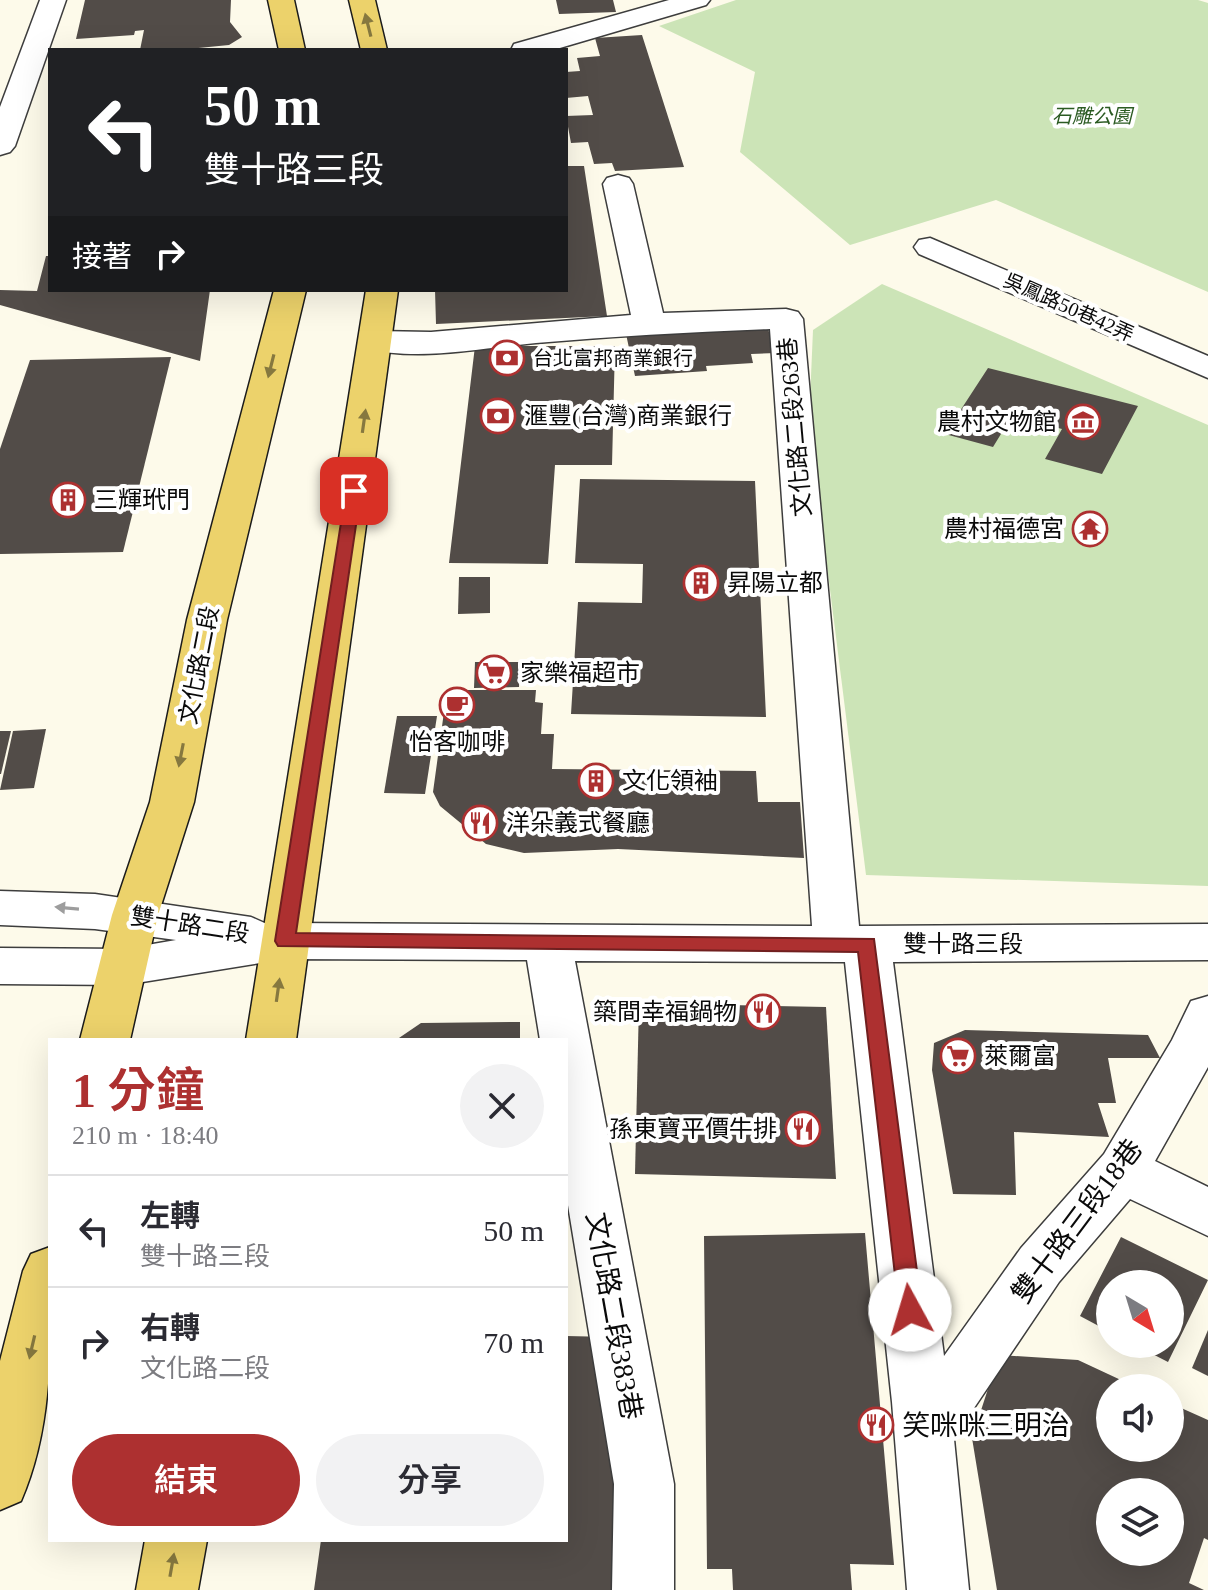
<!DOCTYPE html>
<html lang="zh-TW">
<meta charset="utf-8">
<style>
body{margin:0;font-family:"Times New Roman","Noto Sans TC",serif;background:#f2f2f3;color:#2b2b33;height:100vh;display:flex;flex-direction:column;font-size:30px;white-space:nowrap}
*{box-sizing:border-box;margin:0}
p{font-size:26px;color:#7c7c81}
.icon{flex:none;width:44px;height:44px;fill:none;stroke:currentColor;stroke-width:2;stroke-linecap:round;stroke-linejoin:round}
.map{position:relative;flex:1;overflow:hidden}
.drawer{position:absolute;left:48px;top:1038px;width:520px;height:504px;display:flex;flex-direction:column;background:#fff;border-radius:0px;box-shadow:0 8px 32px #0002}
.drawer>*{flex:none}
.guide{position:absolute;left:48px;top:48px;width:520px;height:244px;border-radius:0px;box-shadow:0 8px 32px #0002;background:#202124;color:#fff;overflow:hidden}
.needle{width:52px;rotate:142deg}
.fabs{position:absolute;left:1096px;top:1270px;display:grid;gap:16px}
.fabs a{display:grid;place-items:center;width:88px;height:88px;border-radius:50%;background:#fff;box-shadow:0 8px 32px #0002;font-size:40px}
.pin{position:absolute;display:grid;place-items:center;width:68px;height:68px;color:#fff;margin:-34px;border-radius:16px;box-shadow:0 4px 12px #0006}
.me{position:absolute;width:88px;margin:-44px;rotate:354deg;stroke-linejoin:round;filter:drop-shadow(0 0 6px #0008)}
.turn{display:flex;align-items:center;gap:28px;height:168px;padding:0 24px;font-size:36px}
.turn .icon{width:104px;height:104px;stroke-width:2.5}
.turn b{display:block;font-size:56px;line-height:68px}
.then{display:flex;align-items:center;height:76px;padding:0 24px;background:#0003;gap:16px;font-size:30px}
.round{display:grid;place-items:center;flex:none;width:84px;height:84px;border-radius:42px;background:#f2f2f3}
.headline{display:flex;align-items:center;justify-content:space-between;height:136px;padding:0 24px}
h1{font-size:48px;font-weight:600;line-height:60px;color:#ad3030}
.action{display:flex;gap:16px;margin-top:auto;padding:16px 24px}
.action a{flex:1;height:92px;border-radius:48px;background:#ad3030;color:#fff;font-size:32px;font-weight:600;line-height:92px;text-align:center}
.action a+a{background:#f2f2f3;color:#2b2b33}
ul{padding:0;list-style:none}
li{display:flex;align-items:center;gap:24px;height:112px;padding:0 24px;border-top:2px solid #e1e1e2}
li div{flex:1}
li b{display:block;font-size:30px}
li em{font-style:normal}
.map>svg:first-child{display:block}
.green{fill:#cce4b7}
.building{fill:#524c48;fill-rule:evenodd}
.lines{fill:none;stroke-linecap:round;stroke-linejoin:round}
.minor-casing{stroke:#3d3d3d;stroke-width:3}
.major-casing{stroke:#1b1b1b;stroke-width:3}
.minor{fill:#fff;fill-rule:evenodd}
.major{fill:#ecd26b;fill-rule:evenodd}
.oneway{fill:#86783f}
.oneway2{fill:#9d9d9d}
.route{fill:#ad3030;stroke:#701f1f;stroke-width:2}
.labels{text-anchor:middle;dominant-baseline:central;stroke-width:8;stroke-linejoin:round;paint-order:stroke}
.far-park-label{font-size:20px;font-style:italic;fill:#2b5b22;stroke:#fff}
.far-street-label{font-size:20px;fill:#0a0a0a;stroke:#fff}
.far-poi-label{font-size:20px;fill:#0a0a0a;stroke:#fff;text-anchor:start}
.poi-label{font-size:24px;fill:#0a0a0a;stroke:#fff;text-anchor:start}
.street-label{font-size:24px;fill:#0a0a0a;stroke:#fff}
.near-street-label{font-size:28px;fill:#0a0a0a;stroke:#fff}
.near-poi-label{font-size:28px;fill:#0a0a0a;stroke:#fff;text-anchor:start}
</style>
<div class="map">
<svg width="1208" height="1590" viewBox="0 0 1208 1590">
<rect width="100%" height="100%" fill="#fdfaea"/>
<!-- green -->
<g class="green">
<path d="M736,0h462l10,3v289l-212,-92 -146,45 -110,-93 15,-80 -96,-46z"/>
<path d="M882,284l326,141v461l-342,-11 -57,-452 4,-93z"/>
</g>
<!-- building -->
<g class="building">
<path d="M85,0h146l-1,22 12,15 -13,8 -51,5h-38l4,-20 -9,1 -1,4 -58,4z"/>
<path d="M556,0h57l3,12 -57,2z"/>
<path d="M642,35l42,132 -69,4 -3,-8 -18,1 -6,-22 -17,1 -5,-27 27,-1 -5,-19 -22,2v-26l14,-1 -3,-13 23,-2 -5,-18z"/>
<path d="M566,166h18l23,150 -171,8 -1,-34h131z"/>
<path d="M46,256h4v34h160l-10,71 -200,-56v-15l37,1z"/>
<path d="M767,326l9,27 -25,1 2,9 -47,3 1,5 -72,5 -9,-42z"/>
<path d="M475,346h140l-3,119h-57l-7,99 -99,-1z"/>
<path d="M171,357l-48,195 -123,2v-105l30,-89z"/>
<path d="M988,368l150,38 -36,68 -57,-15 17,-30 -50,-13 -19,31 -48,-13z"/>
<path d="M580,479l175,2 11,236 -195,-3 7,-112 64,1 1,-39 -68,-1z"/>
<path d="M459,577h31v36l-32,1z"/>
<path d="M475,662h45l-1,25 -45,1z"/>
<path d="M447,690h89l-1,12 8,1 -2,31h13l-2,35 204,2 2,31h42l4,56 -186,-9 -94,4 -38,-9 -46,-38 -7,-14z"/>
<path d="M397,716h40l-12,78 -41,-1z"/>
<path d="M46,729l-12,59 -34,2 13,-59z"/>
<path d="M0,731h11l-10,43h-1z"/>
<path d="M639,1003l187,4 10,172 -201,-5z"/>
<path d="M520,1022v18h-124l25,-17z"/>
<path d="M965,1030l183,5 12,23h-52l8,45h-18l11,34 -95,-5 2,63 -63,-1 -21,-124 2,-27z"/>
<path d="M865,1233l29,332 -44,-1 2,26h-119l-1,-21h-25l-3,-333z"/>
<path d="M1121,1237l87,43 -40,82 -35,-18h37v-60h-60v48l-30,-16z"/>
<path d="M1208,1330v46l-16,-8z"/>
<path d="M566,1336l45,1 6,53 -5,200h-298l7,-50h245z"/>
<path d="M999,1355l79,5 60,28h-28v60h60v-45l38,17v120l-4,-2 -15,45 15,7h-207l-25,-152zM1110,1492h60v60h-60z"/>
</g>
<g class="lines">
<!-- minor casing -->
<g class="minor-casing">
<g id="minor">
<path d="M40,0h26l-51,146 -5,6 -10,3v-48z"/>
<path d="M669,0h41l-4,5 -153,45h-42l3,-6z"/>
<path d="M618,175l11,3 4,6 30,129 123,-4 12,3 5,7 56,607 349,-2v36l-315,2 51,394 77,-108 83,-94 68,-114 19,-39 17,-5v71l-53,94 53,26v49l-78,-37 -71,83 -87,129 -20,8 17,171h-62l-15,-188 -47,-440 -270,-1 99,523v106h-62l2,-106 -48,-291v-153h-26l-13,-80 -242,-1 -161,26 -124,-1v-36l124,1 52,-9 -81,-11 -95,-4v-34l95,3 156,23 18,8 16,-2 527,3 -42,-597c-78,3 -156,7 -234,14 -54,5 -118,19 -172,5l-5,-7 5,-7 12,-3 55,1 200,-17 -28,-131 4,-6z"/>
<path d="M930,238l278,118v22l-289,-124 -5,-7 5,-7z"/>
</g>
</g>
<!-- major casing -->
<g class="major-casing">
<g id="major">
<path d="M268,0h26l11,50h-26z"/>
<path d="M349,0h26l12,50h-26z"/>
<path d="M274,290h32l-79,330 -33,182 -36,113 -28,125h-50l32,-125 38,-113 37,-182z"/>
<path d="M366,290h32l-102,750h-50z"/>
<path d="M50,1247c0,86 6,173 -29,254l-21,9v-149l23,-90 8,-17z"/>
<path d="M145,1540h62l-9,50h-62z"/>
</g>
</g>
<!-- minor -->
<use href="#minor" class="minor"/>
<!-- major -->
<use href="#major" class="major"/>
</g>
<!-- one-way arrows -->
<defs><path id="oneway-solid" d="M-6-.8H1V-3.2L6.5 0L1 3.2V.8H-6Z" transform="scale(2)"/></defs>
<g class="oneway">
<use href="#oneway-solid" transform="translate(368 25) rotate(-104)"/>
<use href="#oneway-solid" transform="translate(271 366) rotate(104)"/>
<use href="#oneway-solid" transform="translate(364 421) rotate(-82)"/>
<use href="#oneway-solid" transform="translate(181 755) rotate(101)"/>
<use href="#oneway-solid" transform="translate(278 990) rotate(-82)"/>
<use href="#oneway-solid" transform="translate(32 1347) rotate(103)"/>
<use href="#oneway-solid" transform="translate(172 1565) rotate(-80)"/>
</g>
<use class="oneway2" href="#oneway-solid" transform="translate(67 908) rotate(-175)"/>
<!-- route -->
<path class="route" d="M354,486l7,5 -65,442 578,6 48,371 -4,8 -8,3 -8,-3 -3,-8 -41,-358 -580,-6 -3,-5 71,-450z"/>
<!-- icons -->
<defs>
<g id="bank-ring" transform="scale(1.8)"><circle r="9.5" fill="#fff" stroke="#ad3030" stroke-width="1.5"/><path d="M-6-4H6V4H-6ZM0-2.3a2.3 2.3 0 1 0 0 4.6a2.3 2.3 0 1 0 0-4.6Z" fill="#ad3030"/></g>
<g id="museum-ring" transform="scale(1.8)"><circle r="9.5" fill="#fff" stroke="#ad3030" stroke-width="1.5"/><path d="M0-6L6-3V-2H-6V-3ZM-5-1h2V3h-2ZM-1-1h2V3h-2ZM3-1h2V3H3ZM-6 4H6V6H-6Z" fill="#ad3030"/></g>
<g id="building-ring" transform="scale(1.8)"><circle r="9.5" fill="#fff" stroke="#ad3030" stroke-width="1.5"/><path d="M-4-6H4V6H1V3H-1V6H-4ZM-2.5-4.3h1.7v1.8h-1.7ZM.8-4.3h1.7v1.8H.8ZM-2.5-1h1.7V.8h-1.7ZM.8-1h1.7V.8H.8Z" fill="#ad3030"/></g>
<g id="temple-ring" transform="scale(1.8)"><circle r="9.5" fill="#fff" stroke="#ad3030" stroke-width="1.5"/><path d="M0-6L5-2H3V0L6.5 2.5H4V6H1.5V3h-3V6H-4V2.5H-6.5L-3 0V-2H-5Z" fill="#ad3030"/></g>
<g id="supermarket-ring" transform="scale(1.8)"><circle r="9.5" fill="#fff" stroke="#ad3030" stroke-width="1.5"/><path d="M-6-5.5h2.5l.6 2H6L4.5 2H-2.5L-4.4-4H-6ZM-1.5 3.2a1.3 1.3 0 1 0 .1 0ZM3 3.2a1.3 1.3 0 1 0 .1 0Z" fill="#ad3030"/></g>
<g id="cafe-ring" transform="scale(1.8)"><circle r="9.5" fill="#fff" stroke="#ad3030" stroke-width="1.5"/><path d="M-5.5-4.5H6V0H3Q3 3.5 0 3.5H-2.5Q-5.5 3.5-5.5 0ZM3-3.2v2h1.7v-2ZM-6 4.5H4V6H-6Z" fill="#ad3030"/></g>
<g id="restaurant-ring" transform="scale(1.8)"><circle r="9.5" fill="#fff" stroke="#ad3030" stroke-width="1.5"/><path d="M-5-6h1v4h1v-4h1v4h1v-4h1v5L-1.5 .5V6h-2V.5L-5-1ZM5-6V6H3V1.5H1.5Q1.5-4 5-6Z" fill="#ad3030"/></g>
</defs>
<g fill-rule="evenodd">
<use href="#bank-ring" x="507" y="358"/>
<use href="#bank-ring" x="498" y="416"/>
<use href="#museum-ring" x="1083" y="422"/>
<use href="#building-ring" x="68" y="500"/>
<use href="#temple-ring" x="1090" y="529"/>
<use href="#building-ring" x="701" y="583"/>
<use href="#supermarket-ring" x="494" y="673"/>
<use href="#cafe-ring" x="457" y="705"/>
<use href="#building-ring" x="596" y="781"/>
<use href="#restaurant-ring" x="480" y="823"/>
<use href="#restaurant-ring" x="763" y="1012"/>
<use href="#supermarket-ring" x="958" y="1056"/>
<use href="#restaurant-ring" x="803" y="1129"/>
<use href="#restaurant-ring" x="876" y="1425"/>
</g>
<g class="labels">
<!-- far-park labels -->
<g class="far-park-label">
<text x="1092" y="116">石雕公園</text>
</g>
<!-- far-street labels -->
<g class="far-street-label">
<text transform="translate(1069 307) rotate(24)">吳鳳路50巷42弄</text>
</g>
<!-- far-poi labels -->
<g class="far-poi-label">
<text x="533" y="358">台北富邦商業銀行</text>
</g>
<!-- poi labels -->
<g class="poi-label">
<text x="524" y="416">滙豐(台灣)商業銀行</text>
<text x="1057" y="422" text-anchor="end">農村文物館</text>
<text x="94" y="500">三輝玳門</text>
<text x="1064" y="529" text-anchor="end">農村福德宮</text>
<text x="727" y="583">昇陽立都</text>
<text x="520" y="673">家樂福超市</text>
<text x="457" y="742" text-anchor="middle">怡客咖啡</text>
<text x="622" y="781">文化領袖</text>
<text x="506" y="823">洋朵義式餐廳</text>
<text x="737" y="1012" text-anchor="end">築間幸福鍋物</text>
<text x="984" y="1056">萊爾富</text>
<text x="777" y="1129" text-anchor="end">孫東寶平價牛排</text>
</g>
<!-- street labels -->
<g class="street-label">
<text transform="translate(795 427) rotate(-95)">文化路二段263巷</text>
<text transform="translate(199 665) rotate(-79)">文化路二段</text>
<text transform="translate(190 925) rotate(9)">雙十路二段</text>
<text x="963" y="944">雙十路三段</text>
</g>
<!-- near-street labels -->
<g class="near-street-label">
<text transform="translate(1077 1221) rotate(-53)">雙十路三段18巷</text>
<text transform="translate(614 1316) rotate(80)">文化路二段383巷</text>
</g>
<!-- near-poi labels -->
<g class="near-poi-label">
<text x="902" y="1425">笑咪咪三明治</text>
</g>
</g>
</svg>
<div class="fabs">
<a><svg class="needle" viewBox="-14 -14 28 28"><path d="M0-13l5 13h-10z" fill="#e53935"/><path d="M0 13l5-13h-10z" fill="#7c7c81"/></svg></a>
<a><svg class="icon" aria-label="sound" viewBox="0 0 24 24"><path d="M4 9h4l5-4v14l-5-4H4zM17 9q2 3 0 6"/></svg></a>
<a><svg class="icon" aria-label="layers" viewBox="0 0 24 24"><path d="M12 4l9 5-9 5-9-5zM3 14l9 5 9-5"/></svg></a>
</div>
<div class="pin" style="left:354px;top:491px;background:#d93025"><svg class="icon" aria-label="arrive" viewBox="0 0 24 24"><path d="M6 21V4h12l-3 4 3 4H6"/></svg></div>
<svg class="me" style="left:910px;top:1310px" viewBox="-20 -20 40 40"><circle r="19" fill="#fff"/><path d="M0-13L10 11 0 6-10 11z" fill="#ad3030"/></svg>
<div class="guide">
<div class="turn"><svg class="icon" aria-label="left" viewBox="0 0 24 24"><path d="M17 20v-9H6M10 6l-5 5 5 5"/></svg><div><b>50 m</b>雙十路三段</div></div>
<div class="then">接著<svg class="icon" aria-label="right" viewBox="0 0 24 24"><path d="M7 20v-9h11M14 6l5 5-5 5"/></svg></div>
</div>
<section class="drawer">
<div class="headline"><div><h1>1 分鐘</h1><p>210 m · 18:40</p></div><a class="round"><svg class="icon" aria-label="close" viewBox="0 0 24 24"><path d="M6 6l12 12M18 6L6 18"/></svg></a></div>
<ul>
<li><svg class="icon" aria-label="left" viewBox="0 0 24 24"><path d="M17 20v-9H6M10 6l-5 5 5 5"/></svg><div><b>左轉</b><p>雙十路三段</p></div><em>50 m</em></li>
<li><svg class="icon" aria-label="right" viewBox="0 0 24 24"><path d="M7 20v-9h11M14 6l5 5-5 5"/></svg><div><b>右轉</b><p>文化路二段</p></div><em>70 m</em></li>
</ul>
<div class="action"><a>結束</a><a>分享</a></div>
</section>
</div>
